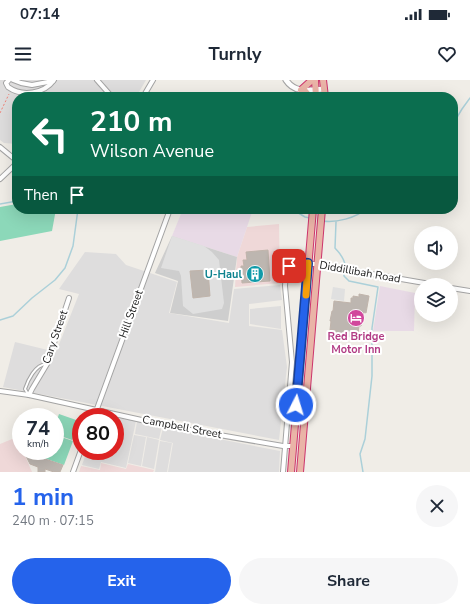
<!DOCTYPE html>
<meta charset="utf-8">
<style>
body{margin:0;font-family:"Nunito Sans",sans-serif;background:#f6f6f7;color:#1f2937;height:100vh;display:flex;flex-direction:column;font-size:15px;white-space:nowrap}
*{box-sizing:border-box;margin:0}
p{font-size:13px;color:#747a83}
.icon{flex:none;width:22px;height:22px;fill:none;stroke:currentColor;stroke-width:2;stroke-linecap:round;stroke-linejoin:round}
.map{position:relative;height:392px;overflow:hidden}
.panel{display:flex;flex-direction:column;background:#fff;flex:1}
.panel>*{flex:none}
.banner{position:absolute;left:12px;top:12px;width:446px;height:122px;border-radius:16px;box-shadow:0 4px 16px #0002;background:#0b6e4f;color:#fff;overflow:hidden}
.fabs{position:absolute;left:414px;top:146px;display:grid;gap:8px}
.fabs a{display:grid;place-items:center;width:44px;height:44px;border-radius:50%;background:#fff;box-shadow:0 4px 16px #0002;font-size:20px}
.speed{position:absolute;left:12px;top:328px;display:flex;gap:8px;font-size:20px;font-weight:700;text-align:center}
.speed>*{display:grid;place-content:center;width:52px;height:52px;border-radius:50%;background:#fff;box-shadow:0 4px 16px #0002;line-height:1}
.speed small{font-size:10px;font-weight:400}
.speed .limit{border:6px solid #d22;background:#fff;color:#111}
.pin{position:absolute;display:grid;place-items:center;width:34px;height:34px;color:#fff;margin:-17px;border-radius:8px;box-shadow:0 2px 6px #0006}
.me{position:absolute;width:44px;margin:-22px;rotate:5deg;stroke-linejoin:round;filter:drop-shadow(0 0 3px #0008)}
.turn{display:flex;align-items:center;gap:14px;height:84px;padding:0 12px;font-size:18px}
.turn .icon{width:52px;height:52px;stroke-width:2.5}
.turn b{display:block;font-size:28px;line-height:34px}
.then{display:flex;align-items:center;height:38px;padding:0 12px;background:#0003;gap:8px;font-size:15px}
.round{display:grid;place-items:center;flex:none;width:42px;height:42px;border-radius:21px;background:#f6f6f7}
.summary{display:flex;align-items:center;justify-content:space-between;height:68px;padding:0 12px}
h1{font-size:24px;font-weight:700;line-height:30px;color:#2563eb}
.cta{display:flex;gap:8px;margin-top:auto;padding:8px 12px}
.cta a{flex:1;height:46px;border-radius:24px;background:#2563eb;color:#fff;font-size:16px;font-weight:700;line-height:46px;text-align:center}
.cta a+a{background:#f6f6f7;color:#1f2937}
.status{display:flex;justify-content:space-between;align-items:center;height:28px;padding:0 20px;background:#fff;direction:ltr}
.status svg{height:11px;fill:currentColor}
header{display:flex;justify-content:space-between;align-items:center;height:52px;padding:0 12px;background:#fff;font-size:18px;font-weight:700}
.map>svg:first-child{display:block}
.residential{fill:#dedddd}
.commercial{fill:#efd8d8}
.industrial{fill:#e8dae6}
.religious{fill:#cecece}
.pitch{fill:#8cd8b9}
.parking{fill:#e0e0e0}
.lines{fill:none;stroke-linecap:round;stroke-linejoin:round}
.stream{stroke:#abd0d9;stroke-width:1.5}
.building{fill:#bdb6b0;stroke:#c0b4ab}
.service-casing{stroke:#a4a4a4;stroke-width:4}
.minor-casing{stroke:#a4a4a4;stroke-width:6}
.tertiary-casing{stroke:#a4a4a4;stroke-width:7}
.trunk-casing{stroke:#cd356d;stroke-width:8}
.path{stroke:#ee8379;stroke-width:1;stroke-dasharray:2 2;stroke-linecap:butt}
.service{stroke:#fff;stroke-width:2}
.minor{stroke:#fff;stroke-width:4}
.tertiary{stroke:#fff;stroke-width:5}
.trunk{stroke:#eab4a7;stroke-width:6}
.route-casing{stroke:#184099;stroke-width:10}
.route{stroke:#2563eb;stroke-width:7}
.slow{stroke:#f59e0b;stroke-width:7}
.labels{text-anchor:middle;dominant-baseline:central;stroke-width:4;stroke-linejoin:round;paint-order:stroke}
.street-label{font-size:11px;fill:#202020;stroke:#fff}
.culture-label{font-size:11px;font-weight:bold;fill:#0d838f;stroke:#fff;text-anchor:end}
.hotel-label{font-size:11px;font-weight:bold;fill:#b23c85;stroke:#fff}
</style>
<div class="status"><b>07:14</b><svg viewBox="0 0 49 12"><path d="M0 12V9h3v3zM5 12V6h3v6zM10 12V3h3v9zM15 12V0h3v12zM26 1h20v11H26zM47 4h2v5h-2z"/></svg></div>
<header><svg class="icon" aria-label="menu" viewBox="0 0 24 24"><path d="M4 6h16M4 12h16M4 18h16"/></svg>Turnly<svg class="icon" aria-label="heart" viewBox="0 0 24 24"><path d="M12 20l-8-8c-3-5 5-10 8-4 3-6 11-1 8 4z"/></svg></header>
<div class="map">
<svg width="470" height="392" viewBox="0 0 470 392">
<rect width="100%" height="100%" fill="#f0ede7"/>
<!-- residential -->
<g class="residential">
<path d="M0,0h146l-10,17h-119v47l-13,-1 -4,-3z"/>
<path d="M85,172l31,2 10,11 51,17 -8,31 60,10 5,-34 46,-4 2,15 -33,4v22l33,4 5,37 -8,73 -276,-53 12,-45 41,10 23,-58 -20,-5z"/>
<path d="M281,226v23l-31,-5v-15z"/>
<path d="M115,338l21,3 -10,47 -25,-6 -2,7 -17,-4 5,-14h28z"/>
<path d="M137,341l25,5 -3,13 -24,-5z"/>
<path d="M163,348l117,23 -1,21h-111l5,-29 -13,-3z"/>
<path d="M134,355l12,2 -5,29 -13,-3z"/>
<path d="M147,357l12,3 -5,29 -12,-3z"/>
<path d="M160,361l12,2 -5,29h-12z"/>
</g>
<!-- commercial -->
<g class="commercial">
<path d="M279,144l1,59 -45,4 2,-30 10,-30z"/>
<path d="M17,357l4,9v5h2l9,21h-32v-28z"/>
<path d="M101,383l25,6 2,-5 26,6 -1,2h-74l2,-6 19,4z"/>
</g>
<!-- industrial -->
<g class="industrial">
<path d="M183,129h70l-16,48 -65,-21z"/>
<path d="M380,206l35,7 -1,38h-41z"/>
</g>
<!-- religious -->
<path class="religious" d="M172,156l65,21 -9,64 -58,-8 8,-32 -23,-8z"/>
<!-- pitch -->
<g class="pitch">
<path d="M17,124v5h39l-4,22 -52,10v-34z"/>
<path d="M59,334l20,7 -7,19 -17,-6v-8z"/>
<path d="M55,355l18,6 -9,24 -26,-9 2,-5h15z"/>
</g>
<!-- parking -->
<g class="parking">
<path d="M172,156l32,10 8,6 7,8 5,43 -2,6 -29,5 -10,-8 -2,-30 -2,-5 -18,-3z"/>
<path d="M333,207l12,2 -1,12 -13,-2z"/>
</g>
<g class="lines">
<!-- stream -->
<g class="stream">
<path d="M453,44l9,-15 8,-11"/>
<path d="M0,124l17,-3"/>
<path d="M292,129l13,8 5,1"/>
<path d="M323,141c12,2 34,-3 42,-12"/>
<path d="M336,142l-1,26c4,5 10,10 10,18"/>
<path d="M344,193v3l5,5 29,6 -6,41v48l-7,63 -5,15 3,18"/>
<path d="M0,240l13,-4 19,-18 23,-18 10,-12 8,-22 5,-37"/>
</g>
</g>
<!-- building -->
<g class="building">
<path d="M268,170l2,31 -28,2 -1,-17h3l-1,-6h4l-1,-8z"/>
<path d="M208,190l2,26 -17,2 -3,-27z"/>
<path d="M359,214l10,2 -3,17 -2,-1 -3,14h-2l-1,8 -6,-1v4l-17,-2 1,-5h-6l1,-9h-1l2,-10h1l1,-10 17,2v-5h2v-2l6,1z"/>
<path d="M27,373l36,12 -3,7h-6l-9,-3v3h-7v-5l-8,-3 -4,-8z"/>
</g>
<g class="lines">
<!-- service casing -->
<g class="service-casing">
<path id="service" d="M28,314l-3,-5c3,-9 10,-24 21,-25"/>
</g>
<!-- minor casing -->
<g class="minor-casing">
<g id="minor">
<path d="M9,0l-3,3 2,4c14,10 36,7 46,-7"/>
<path d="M13,0l8,3 11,2 21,-4"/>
<path d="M97,0l15,17"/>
<path d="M143,17l10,-17"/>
<path d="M0,67l17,14"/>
<path d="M0,99l17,-16"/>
<path d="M451,208l19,3"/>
<path d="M0,311l29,4 144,32 110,19h10"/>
<path d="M29,315l3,-6 15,-25 22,-66"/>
<path d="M94,337l75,-205"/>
<path d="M73,392l8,-22"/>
<path d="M283,392l9,-110 -7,-76 1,-14 3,-6 9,-3h10l128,22"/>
</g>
</g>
<!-- tertiary casing -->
<g class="tertiary-casing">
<path id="tertiary" d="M286,0c9,14 24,10 38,9"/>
</g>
<!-- trunk casing -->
<g class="trunk-casing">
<g id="trunk">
<path d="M315,0l1,17"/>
<path d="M323,0l2,17"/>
<path d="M301,10l11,-10"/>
<path d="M304,10l6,7"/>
<path d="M291,392l22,-263"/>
<path d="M300,392l22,-263"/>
</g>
</g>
<!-- path -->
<path class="path" d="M0,33l9,-19"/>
<!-- service -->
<use href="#service" class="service"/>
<!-- minor -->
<use href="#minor" class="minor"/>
<!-- tertiary -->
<use href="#tertiary" class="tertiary"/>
<!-- trunk -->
<use href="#trunk" class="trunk"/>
</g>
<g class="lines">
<!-- route casing -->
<g class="route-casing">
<path id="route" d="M289,186l9,-4 10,1 -12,142"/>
</g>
<!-- route -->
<use href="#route" class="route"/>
<!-- slow -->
<path class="slow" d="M306,215l2,-32"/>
</g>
<!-- icons -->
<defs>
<g id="building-disc" transform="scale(0.9)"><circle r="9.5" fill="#0f9aa8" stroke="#fff"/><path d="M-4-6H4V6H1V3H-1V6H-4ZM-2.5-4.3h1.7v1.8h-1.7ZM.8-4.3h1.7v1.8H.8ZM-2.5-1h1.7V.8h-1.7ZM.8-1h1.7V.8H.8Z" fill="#fff"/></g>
<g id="hotel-disc" transform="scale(0.9)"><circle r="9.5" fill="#d1479c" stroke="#fff"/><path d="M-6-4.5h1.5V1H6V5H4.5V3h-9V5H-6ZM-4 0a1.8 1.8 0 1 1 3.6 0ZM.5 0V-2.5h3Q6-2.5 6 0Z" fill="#fff"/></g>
</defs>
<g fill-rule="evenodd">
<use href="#building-disc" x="255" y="194"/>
<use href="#hotel-disc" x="356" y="238"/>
</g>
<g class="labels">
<!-- street labels -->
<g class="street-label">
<text transform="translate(360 192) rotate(10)">Diddillibah Road</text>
<text transform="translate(131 234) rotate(-70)">Hill Street</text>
<text transform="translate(55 257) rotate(-71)">Cary Street</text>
<text transform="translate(182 347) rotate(11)">Campbell Street</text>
</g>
<!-- culture labels -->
<g class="culture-label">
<text x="242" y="194">U-Haul</text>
</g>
<!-- hotel labels -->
<g class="hotel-label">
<text x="356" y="256">Red Bridge<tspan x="356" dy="13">Motor Inn</tspan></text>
</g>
</g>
</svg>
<div class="fabs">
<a><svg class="icon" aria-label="sound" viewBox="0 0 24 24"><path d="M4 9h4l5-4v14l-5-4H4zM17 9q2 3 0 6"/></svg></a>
<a><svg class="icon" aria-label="layers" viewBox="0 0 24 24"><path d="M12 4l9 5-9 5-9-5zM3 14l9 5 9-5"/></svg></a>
</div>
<div class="speed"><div>74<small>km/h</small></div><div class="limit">80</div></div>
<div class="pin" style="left:289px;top:186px;background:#d93025"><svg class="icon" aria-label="arrive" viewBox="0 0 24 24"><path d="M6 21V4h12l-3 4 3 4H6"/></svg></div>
<svg class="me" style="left:296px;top:325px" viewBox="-20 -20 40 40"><circle r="17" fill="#2563eb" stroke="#fff" stroke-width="3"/><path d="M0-11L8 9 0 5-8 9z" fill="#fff"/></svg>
<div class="banner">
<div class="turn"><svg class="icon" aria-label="left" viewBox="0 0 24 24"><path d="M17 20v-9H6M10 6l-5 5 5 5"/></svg><div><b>210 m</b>Wilson Avenue</div></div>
<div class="then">Then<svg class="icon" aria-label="arrive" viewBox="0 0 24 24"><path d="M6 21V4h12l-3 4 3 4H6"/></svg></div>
</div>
</div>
<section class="panel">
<div class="summary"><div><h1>1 min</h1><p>240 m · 07:15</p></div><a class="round"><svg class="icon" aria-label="close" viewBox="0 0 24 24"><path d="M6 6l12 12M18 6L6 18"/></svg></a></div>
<div class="cta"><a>Exit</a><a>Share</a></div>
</section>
